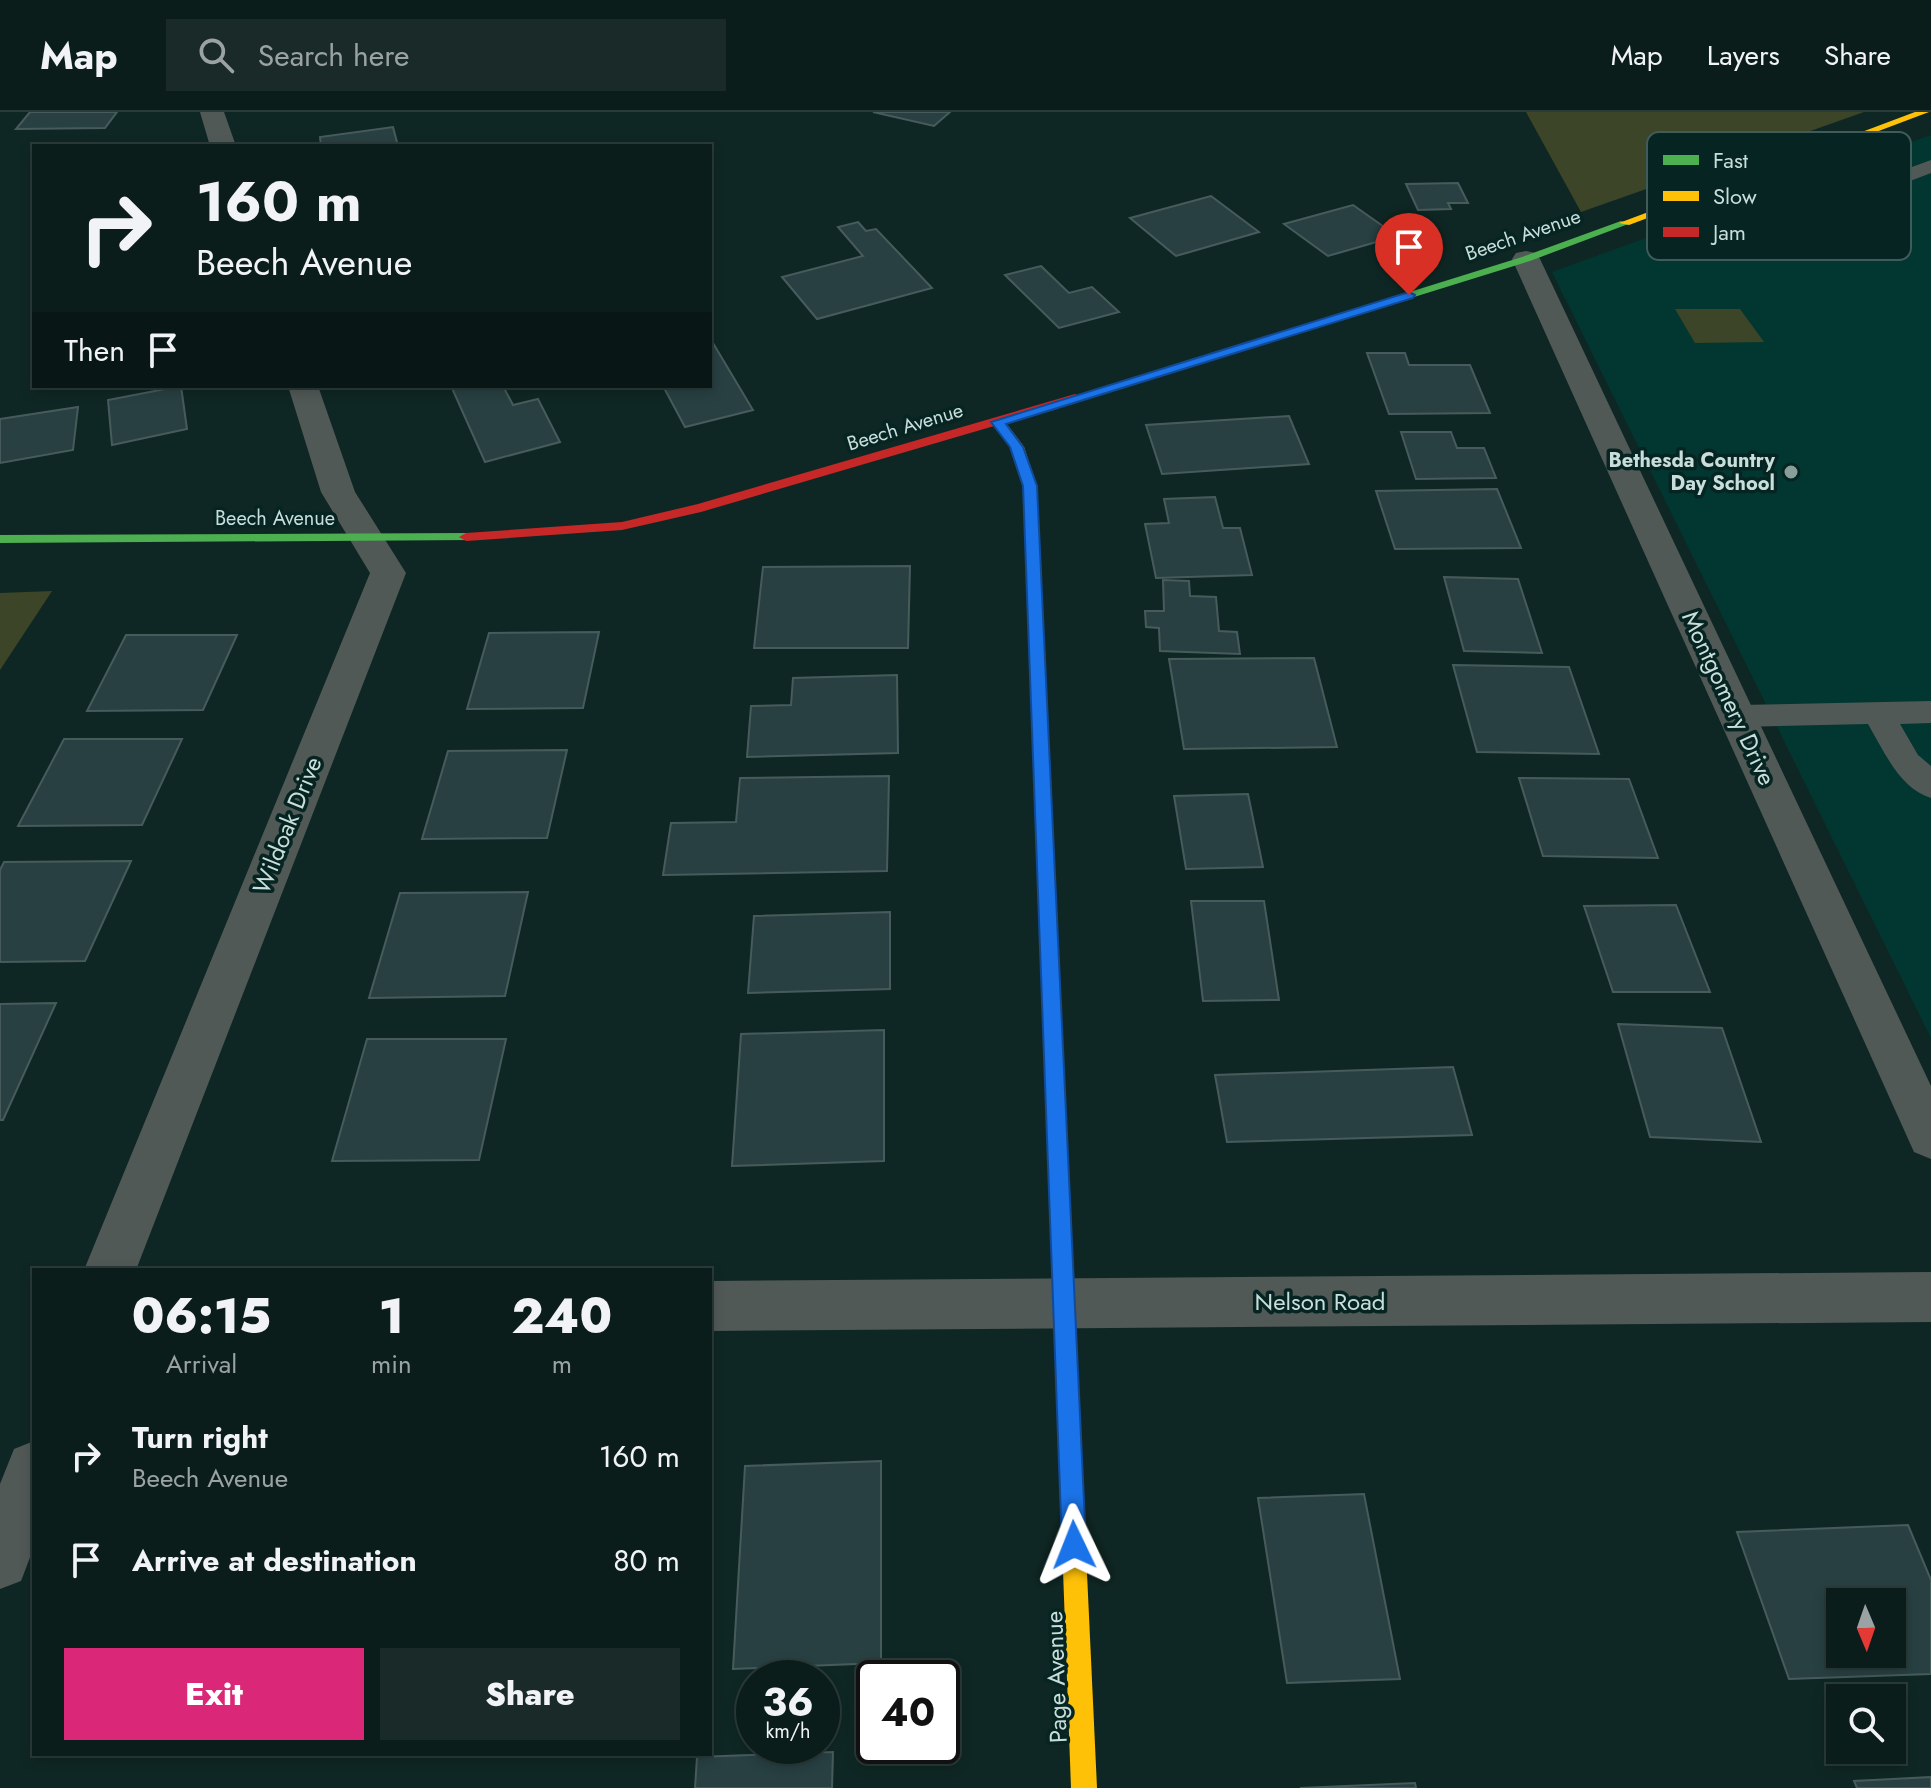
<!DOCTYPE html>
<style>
body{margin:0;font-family:Jost,sans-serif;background:#192a28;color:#f1f3f6;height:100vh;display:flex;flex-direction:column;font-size:30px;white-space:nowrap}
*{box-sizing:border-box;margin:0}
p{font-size:26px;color:#9aa2a3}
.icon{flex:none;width:44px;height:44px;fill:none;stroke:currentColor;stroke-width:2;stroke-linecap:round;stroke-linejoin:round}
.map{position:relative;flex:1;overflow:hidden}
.drawer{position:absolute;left:32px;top:1156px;width:680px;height:488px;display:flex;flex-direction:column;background:#0b1d1b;border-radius:0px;box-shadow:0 4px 12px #0003,0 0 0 2px #2b3b3a}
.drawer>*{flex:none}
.top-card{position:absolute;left:32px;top:32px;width:680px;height:244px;border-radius:0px;box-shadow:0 4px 12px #0003,0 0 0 2px #2b3b3a;background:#0b1d1b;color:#f1f3f6;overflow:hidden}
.needle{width:52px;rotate:178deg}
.controls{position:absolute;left:1826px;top:1476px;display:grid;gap:16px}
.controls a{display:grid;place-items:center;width:80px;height:80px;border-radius:0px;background:#0b1d1b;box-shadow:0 4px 12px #0003,0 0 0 2px #2b3b3a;font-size:40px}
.speed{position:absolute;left:736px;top:1548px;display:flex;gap:16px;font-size:40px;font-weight:700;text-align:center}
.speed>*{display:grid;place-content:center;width:104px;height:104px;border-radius:50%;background:#0b1d1b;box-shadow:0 4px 12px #0003,0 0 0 2px #2b3b3a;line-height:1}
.speed small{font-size:20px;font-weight:400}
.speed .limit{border:4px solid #111;border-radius:12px;background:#fff;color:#111}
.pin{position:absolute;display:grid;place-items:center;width:68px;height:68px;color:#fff;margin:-82px -34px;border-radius:50% 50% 50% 0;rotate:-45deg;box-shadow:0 0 8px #0007}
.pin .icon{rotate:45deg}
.me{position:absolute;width:88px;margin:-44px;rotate:358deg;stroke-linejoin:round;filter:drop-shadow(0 0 6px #0008)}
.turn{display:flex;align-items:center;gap:28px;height:168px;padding:0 32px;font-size:36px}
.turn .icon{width:104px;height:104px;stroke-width:2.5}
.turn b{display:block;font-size:56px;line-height:68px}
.then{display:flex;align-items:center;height:76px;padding:0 32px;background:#0003;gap:16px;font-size:30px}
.eta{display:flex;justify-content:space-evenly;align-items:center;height:136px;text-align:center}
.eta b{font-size:48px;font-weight:800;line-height:56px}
.button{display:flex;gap:16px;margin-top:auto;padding:16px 32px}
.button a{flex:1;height:92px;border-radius:0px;background:#db2777;color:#fff;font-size:32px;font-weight:800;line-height:92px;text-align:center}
.button a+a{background:#192a28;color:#f1f3f6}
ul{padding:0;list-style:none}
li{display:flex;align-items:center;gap:24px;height:104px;padding:0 32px}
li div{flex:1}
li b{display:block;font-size:30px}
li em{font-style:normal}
header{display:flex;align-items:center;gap:48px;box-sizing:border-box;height:112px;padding:0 40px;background:#0b1d1b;border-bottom:2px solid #2b3b3a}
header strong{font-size:38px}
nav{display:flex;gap:44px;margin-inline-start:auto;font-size:28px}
.search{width:560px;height:72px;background:#192a28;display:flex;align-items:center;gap:20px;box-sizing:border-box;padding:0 28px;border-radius:0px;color:#9aa2a3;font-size:30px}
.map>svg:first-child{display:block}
.built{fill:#023731}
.green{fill:#3c4527}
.building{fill:#284042;stroke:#485b5c;stroke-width:2;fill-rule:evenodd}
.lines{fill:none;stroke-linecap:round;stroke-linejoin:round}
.lane{fill:#515956;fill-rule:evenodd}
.street{fill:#515956;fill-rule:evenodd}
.fast{fill:#4caf50;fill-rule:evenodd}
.slow{fill:#ffc107;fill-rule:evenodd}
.jam{fill:#c62828;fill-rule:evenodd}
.route{fill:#1a73e8;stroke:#114b97;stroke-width:2}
.poi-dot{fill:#889e9b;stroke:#062522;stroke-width:3}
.labels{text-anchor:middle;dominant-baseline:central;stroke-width:7;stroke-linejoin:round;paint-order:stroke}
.far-street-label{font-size:20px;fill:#c9dedb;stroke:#062522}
.far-poi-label{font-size:20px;font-weight:bold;fill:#c9dedb;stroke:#062522;text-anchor:end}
.street-label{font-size:24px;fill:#c9dedb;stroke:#062522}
.key{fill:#062522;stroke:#405c5a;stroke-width:2}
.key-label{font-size:22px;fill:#c9dedb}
</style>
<header>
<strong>Map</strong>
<div class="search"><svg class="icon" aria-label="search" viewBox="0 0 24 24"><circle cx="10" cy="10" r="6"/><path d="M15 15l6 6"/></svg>Search here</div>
<nav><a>Map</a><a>Layers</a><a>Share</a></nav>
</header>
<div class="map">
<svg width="1931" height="1676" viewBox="0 0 1931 1676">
<rect width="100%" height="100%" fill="#0f2724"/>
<!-- built -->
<path class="built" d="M1931,23v903l-379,-766z"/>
<!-- green -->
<g class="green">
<path d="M1526,0h338l-283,100z"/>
<path d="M1675,197h65l24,33 -69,1z"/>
<path d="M52,479l-52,79v-77z"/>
</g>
<!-- building -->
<g class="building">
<path d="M30,0h87l-12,16 -89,1z"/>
<path d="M873,0h77l-16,14z"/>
<path d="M393,15l5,19h-77l-1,-9z"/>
<path d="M1458,71l10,20h-20l3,6 -33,1 -12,-26z"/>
<path d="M1211,84l48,36 -83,24 -46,-38z"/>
<path d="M1353,93l44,31 -69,20 -44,-32z"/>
<path d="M858,110l8,9 10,-2 56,59 -115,31 -35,-42 81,-21 -25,-29z"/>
<path d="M1041,154l28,27 23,-6 27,25 -60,16 -54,-53z"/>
<path d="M710,226l43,72 -68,17 -22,-41h47z"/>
<path d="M1367,241h38l4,12h61l20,48 -101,1z"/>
<path d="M181,274l6,43 -75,16 -4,-45z"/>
<path d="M451,274h52l10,19 25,-6 22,43 -75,20z"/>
<path d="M78,295l-5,43 -73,13v-44z"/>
<path d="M1289,304l20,48 -147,10 -16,-49z"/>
<path d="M1401,320h50l6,16h27l12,30 -80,1z"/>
<path d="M1497,377l24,59 -126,1 -19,-58z"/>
<path d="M1215,385l8,31h17l12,47 -96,3 -11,-54 24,-1 -5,-24z"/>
<path d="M910,454l-2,82h-154l9,-81z"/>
<path d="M1444,465l74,2 24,74 -78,-2z"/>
<path d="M1163,468l26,1 1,15 26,1 3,34 18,1 3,22 -80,-3 -1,-23 -13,-1 -1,-16h19z"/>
<path d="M599,520l-16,76 -116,1 22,-76z"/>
<path d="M126,523h111l-34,75 -116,1z"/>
<path d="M1314,546l23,89 -153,2 -15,-90z"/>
<path d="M1453,553l116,2 30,87 -122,-2z"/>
<path d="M897,563l1,78 -151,4 4,-51 40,-1 2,-27z"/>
<path d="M64,627h118l-40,86 -124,1z"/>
<path d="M567,638l-20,88 -125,1 26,-88z"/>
<path d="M889,664l-2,95 -224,4 8,-52 65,-1 4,-44z"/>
<path d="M1519,666l110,1 29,79 -115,-2z"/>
<path d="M1248,682l15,73 -77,2 -12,-73z"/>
<path d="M131,749l-46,100 -85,1v-92l4,-8z"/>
<path d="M528,780l-23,104 -136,2 31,-105z"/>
<path d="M1191,789h73l15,99 -76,1z"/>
<path d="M1676,793l34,87h-97l-29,-86z"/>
<path d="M890,800v77l-142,4 6,-77z"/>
<path d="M56,891l-53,117h-3v-116z"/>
<path d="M1618,912l104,4 39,114 -111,-5z"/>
<path d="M884,918v131l-152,5 9,-132z"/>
<path d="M367,927h139l-27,121 -147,1z"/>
<path d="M1453,955l19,68 -245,7 -12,-67z"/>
<path d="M881,1349v202l-148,6 12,-203z"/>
<path d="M1364,1382l36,185 -113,4 -29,-185z"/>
<path d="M1908,1413l23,55v94l-142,5 -52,-147zM1840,1490h52v52h-52z"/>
<path d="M833,1640l-1,36h-137l2,-31z"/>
<path d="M1931,1665v11h-74l-3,-7z"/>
<path d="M1415,1671l1,5h-116z"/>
</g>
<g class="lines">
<!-- lane -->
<g class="lane">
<path d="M1931,48v13l-133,51 -45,-1 -63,-22 -3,-5 11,-6 58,19 39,1z"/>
<path d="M1931,589v22l-31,1 18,31 13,11v32c-32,-10 -47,-47 -63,-74l-130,3 -11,-3 -5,-8 5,-8 11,-3z"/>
</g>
<!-- street -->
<g class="street">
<path d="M200,0h24l12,34h-26z"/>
<path d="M1526,139l10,2 4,6 391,827v73l-17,-7 -402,-893 4,-6z"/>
<path d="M288,274h30l37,106 51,81 -270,697h-52l286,-697 -49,-81z"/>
<path d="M1931,1160v50l-1221,9v-50z"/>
<path d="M34,1329v106l-13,34 -21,8v-105l14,-35z"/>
</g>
<!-- fast -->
<g class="fast">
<path d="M1621,109l10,2 -101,38 -451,140 -10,-3 453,-141z"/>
<path d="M466,421l5,1v6l-471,3v-8z"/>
</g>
<!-- slow -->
<g class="slow">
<path d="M1915,0h14l-300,113 -10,-2z"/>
<path d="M998,306l5,1 21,28 13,39 22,472 -3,5h-12l-3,-5 -18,-472 -12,-39 -19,-25z"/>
<path d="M1067,1257l8,3 3,8 19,408h-26l-15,-408 3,-8z"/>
</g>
<!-- jam -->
<g class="jam">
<path d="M1075,282l6,4 -2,3 -378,111 -79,18 -156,11 -7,-4 7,-4 156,-11 76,-18z"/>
<path d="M1050,839l6,2 3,5 19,422 -3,8 -8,3 -8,-3 -3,-8 -15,-422 3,-5z"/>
</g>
</g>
<!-- route -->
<path class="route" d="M1409,180l6,3 -2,3 -407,126 17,23 14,39 49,1059 -3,9 -9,3 -8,-3 -4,-9 -39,-1059 -13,-39 -19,-25z"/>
<!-- markers -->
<circle class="poi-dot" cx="1791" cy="360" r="8"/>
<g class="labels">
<!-- far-street labels -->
<g class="far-street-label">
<text transform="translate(1523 123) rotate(-19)">Beech Avenue</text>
<text transform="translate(905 315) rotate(-17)">Beech Avenue</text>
<text x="275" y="406">Beech Avenue</text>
</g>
<!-- far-poi labels -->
<g class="far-poi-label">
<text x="1775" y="348">Bethesda Country<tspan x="1775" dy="23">Day School</tspan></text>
</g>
<!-- street labels -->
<g class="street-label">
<text transform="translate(1729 586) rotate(65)">Montgomery Drive</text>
<text transform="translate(287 713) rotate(-68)">Wildoak Drive</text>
<text x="1320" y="1189">Nelson Road</text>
<text transform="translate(1056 1565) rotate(-92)">Page Avenue</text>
</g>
</g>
<!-- legend -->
<rect x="1647" y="20" width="264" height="128" rx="12" class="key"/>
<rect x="1663" y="43" width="36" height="10" fill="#4caf50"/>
<rect x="1663" y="79" width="36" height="10" fill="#ffc107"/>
<rect x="1663" y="115" width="36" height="10" fill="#c62828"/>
<g class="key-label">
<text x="1713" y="56">Fast</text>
<text x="1713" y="92">Slow</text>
<text x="1713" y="128">Jam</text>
</g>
</svg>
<div class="controls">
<a><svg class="needle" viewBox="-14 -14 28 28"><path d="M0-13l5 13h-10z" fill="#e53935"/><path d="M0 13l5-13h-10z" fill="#9aa2a3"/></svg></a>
<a><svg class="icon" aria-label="search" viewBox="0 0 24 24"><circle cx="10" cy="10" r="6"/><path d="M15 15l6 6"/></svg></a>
</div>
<div class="speed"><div>36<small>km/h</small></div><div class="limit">40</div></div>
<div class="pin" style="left:1409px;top:183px;background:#d93025"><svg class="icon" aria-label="arrive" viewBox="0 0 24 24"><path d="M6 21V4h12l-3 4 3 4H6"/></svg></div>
<svg class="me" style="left:1074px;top:1433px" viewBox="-20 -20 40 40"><path d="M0-17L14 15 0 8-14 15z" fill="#1a73e8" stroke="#fff" stroke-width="4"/></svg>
<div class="top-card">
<div class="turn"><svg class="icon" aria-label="right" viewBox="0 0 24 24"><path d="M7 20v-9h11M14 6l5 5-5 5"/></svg><div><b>160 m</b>Beech Avenue</div></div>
<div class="then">Then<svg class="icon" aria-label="arrive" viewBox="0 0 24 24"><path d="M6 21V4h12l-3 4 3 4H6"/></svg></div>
</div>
<section class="drawer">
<div class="eta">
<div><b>06:15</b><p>Arrival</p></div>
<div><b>1</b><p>min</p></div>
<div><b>240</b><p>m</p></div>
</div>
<ul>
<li><svg class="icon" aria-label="right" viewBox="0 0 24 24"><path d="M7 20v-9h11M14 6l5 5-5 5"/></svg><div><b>Turn right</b><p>Beech Avenue</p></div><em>160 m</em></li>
<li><svg class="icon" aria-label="arrive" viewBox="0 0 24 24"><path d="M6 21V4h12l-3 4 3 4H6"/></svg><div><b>Arrive at destination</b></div><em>80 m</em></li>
</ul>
<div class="button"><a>Exit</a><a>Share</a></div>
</section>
</div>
